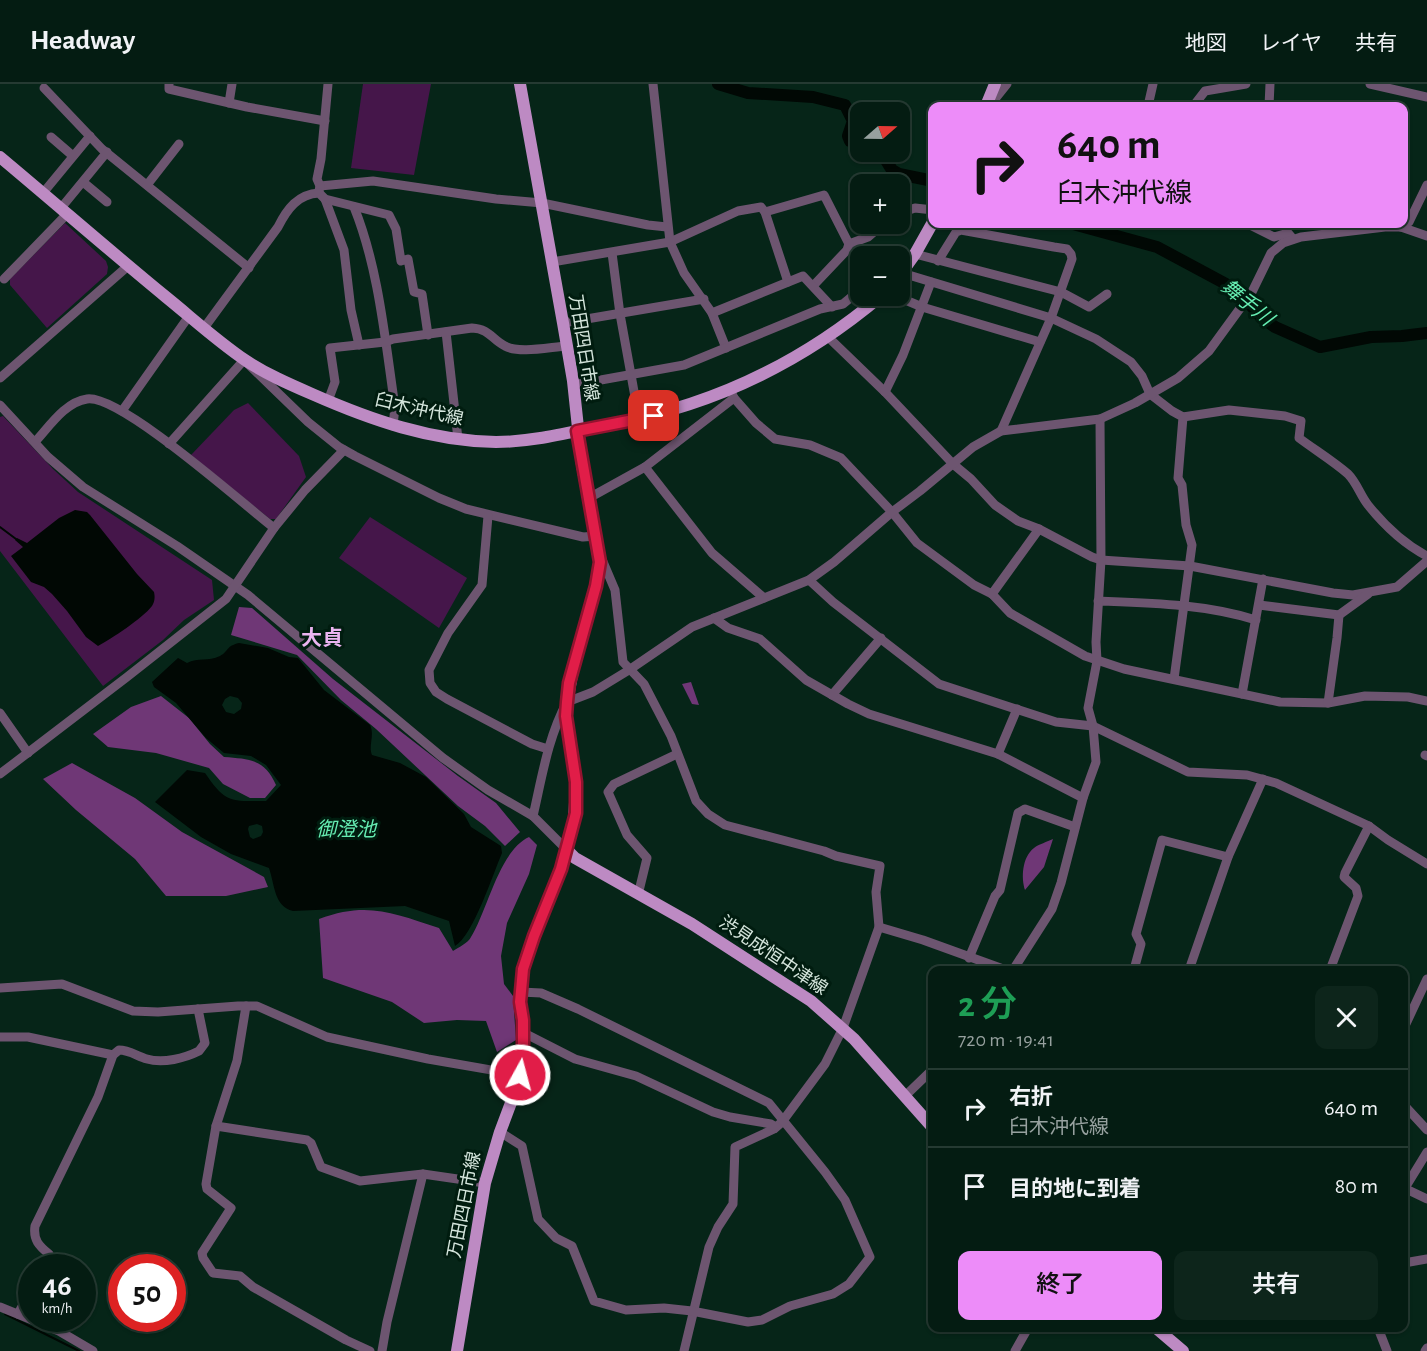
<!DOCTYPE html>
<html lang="ja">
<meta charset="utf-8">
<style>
body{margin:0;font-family:"Alegreya Sans","Noto Sans JP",sans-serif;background:#0d251b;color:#f1f3f6;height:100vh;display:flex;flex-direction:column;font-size:22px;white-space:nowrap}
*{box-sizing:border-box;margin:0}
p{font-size:20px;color:#97a19f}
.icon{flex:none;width:33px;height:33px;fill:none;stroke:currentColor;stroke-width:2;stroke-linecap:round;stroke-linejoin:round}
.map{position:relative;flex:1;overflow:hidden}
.details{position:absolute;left:928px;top:882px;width:480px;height:366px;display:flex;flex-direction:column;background:#041c12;border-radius:12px;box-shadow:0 2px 4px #0004,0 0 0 2px #253a32}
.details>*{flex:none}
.hud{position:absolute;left:928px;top:18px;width:480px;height:126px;border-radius:12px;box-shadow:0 2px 4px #0004,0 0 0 2px #253a32;background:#ed8cf9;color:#111;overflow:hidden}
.needle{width:39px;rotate:70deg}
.tools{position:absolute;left:850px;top:18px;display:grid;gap:12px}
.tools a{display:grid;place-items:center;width:60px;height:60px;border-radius:12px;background:#041c12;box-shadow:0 2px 4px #0004,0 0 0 2px #253a32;font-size:30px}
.speed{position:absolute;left:18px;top:1170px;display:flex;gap:12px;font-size:30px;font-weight:700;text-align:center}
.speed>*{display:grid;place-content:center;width:78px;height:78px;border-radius:50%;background:#041c12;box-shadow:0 2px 4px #0004,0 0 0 2px #253a32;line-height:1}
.speed small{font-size:15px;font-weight:400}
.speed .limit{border:9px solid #d22;background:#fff;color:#111}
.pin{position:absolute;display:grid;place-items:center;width:51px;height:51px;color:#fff;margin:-26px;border-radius:12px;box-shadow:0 3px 9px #0006}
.me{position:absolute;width:66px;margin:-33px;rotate:7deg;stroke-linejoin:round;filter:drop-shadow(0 0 4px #0008)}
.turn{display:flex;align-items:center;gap:21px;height:126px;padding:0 30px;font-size:27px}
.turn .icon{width:78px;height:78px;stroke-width:2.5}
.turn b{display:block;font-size:42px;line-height:51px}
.round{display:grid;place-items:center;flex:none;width:63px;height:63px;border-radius:12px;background:#0d251b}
.summary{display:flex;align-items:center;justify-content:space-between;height:102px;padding:0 30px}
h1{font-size:36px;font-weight:600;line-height:45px;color:#1e9e55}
.primary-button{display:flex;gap:12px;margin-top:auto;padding:12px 30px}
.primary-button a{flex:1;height:69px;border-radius:12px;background:#ed8cf9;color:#111;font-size:24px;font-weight:600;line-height:69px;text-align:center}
.primary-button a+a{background:#0d251b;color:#f1f3f6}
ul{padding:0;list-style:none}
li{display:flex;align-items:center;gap:18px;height:78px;padding:0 30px;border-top:2px solid #253a32}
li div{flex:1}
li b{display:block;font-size:22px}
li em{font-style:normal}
header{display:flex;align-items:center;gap:36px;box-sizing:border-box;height:84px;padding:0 30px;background:#041c12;border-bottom:2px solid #253a32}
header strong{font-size:28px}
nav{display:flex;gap:33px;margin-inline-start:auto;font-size:21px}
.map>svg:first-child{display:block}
.green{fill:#45164a}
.forest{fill:#6f3776}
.water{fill:#010804;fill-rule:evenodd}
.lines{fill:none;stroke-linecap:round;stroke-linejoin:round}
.stream{stroke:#010804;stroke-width:2}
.river{stroke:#010804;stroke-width:12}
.minor{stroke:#6d5570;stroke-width:9}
.major{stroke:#bd8ac3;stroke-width:12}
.route-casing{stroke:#92132f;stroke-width:15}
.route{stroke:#e11d48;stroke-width:10}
.labels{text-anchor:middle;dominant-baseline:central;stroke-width:6;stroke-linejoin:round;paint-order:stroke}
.street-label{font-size:18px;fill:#d4e5dc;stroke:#001c0f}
.water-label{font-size:20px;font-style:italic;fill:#65edb2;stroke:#001c0f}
.quarter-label{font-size:21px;font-weight:bold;fill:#eab4f0;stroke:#001c0f}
</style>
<header>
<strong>Headway</strong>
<nav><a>地図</a><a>レイヤ</a><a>共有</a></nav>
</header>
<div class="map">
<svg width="1427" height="1267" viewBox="0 0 1427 1267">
<rect width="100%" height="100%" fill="#062518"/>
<!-- green -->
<g class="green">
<path d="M363,0h68l-17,91 -63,-7z"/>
<path d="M65,139l41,38 2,6 -1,7 -60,54 -37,-43v-6z"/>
<path d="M248,319l51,53 7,21 -30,42h-6l-79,-64 43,-45z"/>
<path d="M3,332l50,53 25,23 134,88 2,20 -30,20 -21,20 -60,46 -103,-135v-134z"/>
<path d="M370,433l97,61 -28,50 -100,-70z"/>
</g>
<!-- forest -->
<g class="forest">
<path d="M239,523l13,1 81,71 125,97 38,27 24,29 -15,14 -20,-20 -27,-20 -82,-77 -35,-29 -44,-45 -66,-20z"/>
<path d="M691,598l8,23 -7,-1 -10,-20z"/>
<path d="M161,612l28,22 21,26 14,13c25,2 41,2 52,28l-11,13h-15l-27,-14 -14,-16 -53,-15 -48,-6 -15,-13 38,-27z"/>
<path d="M72,679l63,35 47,34 82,45 4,10 -42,9h-60l-31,-37 -59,-49 -33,-31z"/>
<path d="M529,753l8,8 -8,29 -22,49 -6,33 3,28 9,12 3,44 -19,12 -11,-31 -29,-1 -33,3 -32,-21 -69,-24 -4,-59c48,-18 74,-6 120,9l14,23c6,-4 15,-8 18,-14 17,-28 28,-86 58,-100z"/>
<path d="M1053,755l-9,28 -19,23c-4,-12 -3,-33 9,-42 5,-4 13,-6 19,-9z"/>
</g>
<!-- water -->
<g class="water">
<path d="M75,426l12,2 3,3 47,59 17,18c1,5 1,9 -2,14 -9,12 -41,33 -54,40l-12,-9 -19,-26 -15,-17 -8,-7 -13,-5 -20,-26 12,-9 -8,-7 2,-2 10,5 32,-25z"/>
<path d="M239,559l29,5 21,9 9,1 26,32 46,35c5,10 -2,21 2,30l28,8 26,14 38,37 7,13 30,19 1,7c-9,21 -29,83 -47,93l-6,-25 -44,-15 -112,5c-19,-5 -18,-25 -24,-43l-38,-14 -30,-17 -46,-35 32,-32 18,3c21,31 26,28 61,28l15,-16 -15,-20 -15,-9 -27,-3 -18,-15 -30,-35 -22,-16 -2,-5 26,-24 9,5c11,-6 21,-1 33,-7 9,-5 6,-10 19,-13zM230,612l8,2 4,5 -1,6 -7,5 -8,-2 -4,-7 3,-6zM257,740l5,2 1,6 -2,4 -8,3 -3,-2 -2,-8 1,-3z"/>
</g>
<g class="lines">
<!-- stream -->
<g class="stream">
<path d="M0,443l16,12"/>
<path d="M5,1230l74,37"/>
</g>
<!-- river -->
<g class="river">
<path d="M718,0l30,9 65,4 32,8 8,16 -5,15 2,5 11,3"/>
<path d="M881,68l11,18 7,4 34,7"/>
<path d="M1073,140l84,23 69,37 16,11 19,22 14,10 45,20 51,-10 31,-1 25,-3"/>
</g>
<!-- minor -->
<g class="minor">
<path d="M169,0v5l78,18 78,14"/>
<path d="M653,0l17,158 14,31 28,40 14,35"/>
<path d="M1370,0l57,13"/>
<path d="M44,4l58,61 147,119"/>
<path d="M229,19l3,-19"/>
<path d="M991,20l16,-20"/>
<path d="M1148,22l5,-22"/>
<path d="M1189,22l6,-2 10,-13 41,-7"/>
<path d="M1269,22l1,-22"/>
<path d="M51,53l22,19"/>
<path d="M83,98l24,20"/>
<path d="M147,101l32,-41"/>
<path d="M320,102l53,-5 123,18 46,4 106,22 19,2"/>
<path d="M319,107l1,-5 -3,-7 4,-20 7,-75"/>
<path d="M43,109l47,-57"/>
<path d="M325,115l19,51 7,60 8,35"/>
<path d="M354,123c25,62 31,133 41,200l-2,19"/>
<path d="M61,124l46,-56"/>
<path d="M765,128l59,-17 25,49"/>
<path d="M900,129l15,-5 18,2"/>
<path d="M1248,140l26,13 14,-4 5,6"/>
<path d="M1401,143l8,-5 18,-37"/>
<path d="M849,160l19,-7 15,-13"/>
<path d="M612,169l8,61 19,105"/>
<path d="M915,170l146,38 28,15 18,-13"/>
<path d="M938,177l18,-29 5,-2 93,17 13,2 4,5 1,5 -21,59 -50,113"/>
<path d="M552,178l118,-20 68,-31 23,-4 4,5 23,70"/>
<path d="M902,189l149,45 45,21 35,23 11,14 8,18 22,17 11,6 -5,61 4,7 4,40 6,20 -18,134"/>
<path d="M4,195l63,-65"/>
<path d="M813,202l34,-36 2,-6"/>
<path d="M896,212l26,11 118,35"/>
<path d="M712,229l91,-37 29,31"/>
<path d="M563,239l141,-24"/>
<path d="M204,244l74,-101c9,-18 20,-33 41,-34l6,6 64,16 7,14 5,32 7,-2 6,33 8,2 6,41"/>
<path d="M446,248l12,107"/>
<path d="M827,252l58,56 68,72 18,15 24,26 23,16 21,8 53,28 9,3 89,6 143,27 20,2 44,-8 30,-26"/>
<path d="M0,294l128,-112"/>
<path d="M573,301l111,-20 136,-56 23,-5 18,-15"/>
<path d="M730,305l4,9 22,25 19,16 35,6 31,13 51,54 25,31 57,42 18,9 18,19 75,43 39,13 156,33 48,1 37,-7 43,1 19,4"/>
<path d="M885,308l18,-37 28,-73"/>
<path d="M328,317l7,-19 -5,-34 55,-6 8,-3 79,-11c18,1 19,11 33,18 14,8 45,1 62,0"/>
<path d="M0,321l48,52 35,30 94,59 71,49 195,163 45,32 45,26 33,33"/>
<path d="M122,327l67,-95"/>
<path d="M1183,333l46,-7 56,6 16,5 -2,17c16,12 34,23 49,36 9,9 12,21 20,31 16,20 36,39 59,51"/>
<path d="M35,358c14,-15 30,-40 52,-43 33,-5 156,105 187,129"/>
<path d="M169,360l75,-84 64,62 31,25 16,9 84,42 27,11 117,28 13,-1"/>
<path d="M645,383l67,86 52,45"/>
<path d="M589,414l56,-31 89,-69"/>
<path d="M488,432l-6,69 -34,48 -19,37 1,13 6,9 11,7 85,45 16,5"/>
<path d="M601,473l14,33 8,72 21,22 27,52 25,65 12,13 17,11 99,26 12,5 44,10 -4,26 3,35 -36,101 -18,36 -43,58 -8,7 -39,18 -2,57 -15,23 -9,20 -25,104"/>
<path d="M809,496l24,22 106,82 117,38 37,4 95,46 59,3 29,8 93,43 19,14 39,24"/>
<path d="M992,510l47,-65"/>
<path d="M1098,517c53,2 107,3 158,19"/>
<path d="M1259,521l80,10 29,-21"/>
<path d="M714,534l14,10 32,11 46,41 42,24 21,10 129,40 85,44"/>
<path d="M1242,610l21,-115"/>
<path d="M832,611l49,-57"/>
<path d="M1328,619l9,-65 2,-23"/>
<path d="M0,629l28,40"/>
<path d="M998,670l19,-45"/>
<path d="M1425,671l2,1"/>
<path d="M0,690l127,-97 99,-78 48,-71 31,-38 39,-40"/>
<path d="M533,732c9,-39 15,-79 34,-114l26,-10 36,-22 63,-43 117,-47 25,-18 58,-50 28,-21 53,-44 28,-16 99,-12 35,-16 43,-25 31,-27 43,-59 19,-39 12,-10 18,-6 84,-10h16l26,9"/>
<path d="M638,811l9,-37 -20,-23 -19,-43 6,-8 63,-30"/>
<path d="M879,843l44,13 83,30"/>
<path d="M969,874l26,-62 5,-6 18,-77 7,-4 50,18"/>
<path d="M1135,882l6,-22 -5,-10 26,-94 66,17"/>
<path d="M1013,886l39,-61 9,-26 22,-85 13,-36 -3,-36 -5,-18 9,-47 -1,-19 5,-82 -1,-141"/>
<path d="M1189,886l39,-113 35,-78"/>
<path d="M1330,886l28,-74 -2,-8 -12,-11 1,-4 24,-47"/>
<path d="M0,904l62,-4 71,27 25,1 80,-6h19l70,31 101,22 92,16"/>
<path d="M246,922l-9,55 -21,65 -10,58 1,5 24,19 -29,45 1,5 10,15 27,3 13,11 93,53 24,11"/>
<path d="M1404,944l23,-49"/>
<path d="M524,949l51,26 61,17 77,36 17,5 41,7 5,3"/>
<path d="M0,953h28l85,18"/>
<path d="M905,1012l28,-27"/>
<path d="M1404,1021l23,25"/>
<path d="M216,1042l91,14 4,3 10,24 39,14 63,-7 62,9"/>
<path d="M500,1048l22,14 16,73 18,19 16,8 22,55 32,9 38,-2 28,3 56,11 14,-2 28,-14 43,-12 16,-10 21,-27 -25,-57 -20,-28 -56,-69 -191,-94 -37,-16 -20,-1"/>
<path d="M1404,1104l23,11"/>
<path d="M1405,1104l22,-36"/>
<path d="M1404,1179l23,-4"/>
<path d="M42,1184l7,-14c-10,-8 -16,-14 -14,-28l63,-129 15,-42 6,-5c10,0 18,6 28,9 16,5 38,-1 52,-8l6,-8 -7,-34"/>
<path d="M0,1223l59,24 34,20"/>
<path d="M18,1230l14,-26"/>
<path d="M1378,1244l9,23"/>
<path d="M382,1267l5,-29 36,-148"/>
<path d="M1015,1267l13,-23"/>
<path d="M1425,1267l2,-3"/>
</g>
<!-- major -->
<g class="major">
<path d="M986,22l9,-22"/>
<path d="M0,73c55,46 110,94 166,140 26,21 51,44 79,63 21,14 44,24 67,34 59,26 119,47 184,48 39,0 77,-11 115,-18 100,-18 192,-62 270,-128"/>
<path d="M900,191l15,-21 18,-32"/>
<path d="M566,765l9,9 117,66 119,77 43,38 79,89"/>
<path d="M1156,1244l27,23"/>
<path d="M457,1267l28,-168 15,-51 15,-40 8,-34v-39l-3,-17 3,-33 11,-33 27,-67 13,-46 2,-41 -10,-66 1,-14 8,-43 21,-73 4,-24 -18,-97 -9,-84 -10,-58 -43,-239"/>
</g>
</g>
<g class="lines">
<!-- route casing -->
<g class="route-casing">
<path id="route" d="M520,991l3,-17v-38l-3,-18 3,-33 11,-33 27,-67 15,-56v-31l-10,-66 1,-14 2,-19 27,-97 4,-24 -23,-131 77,-15"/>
</g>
<!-- route -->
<use href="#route" class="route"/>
</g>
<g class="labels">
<!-- street labels -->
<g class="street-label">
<text transform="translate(583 264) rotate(81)">万田四日市線</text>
<text transform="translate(419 326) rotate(13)">臼木沖代線</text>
<text transform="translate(773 872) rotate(34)">渋見成恒中津線</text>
<text transform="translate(465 1121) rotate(-79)">万田四日市線</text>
</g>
<!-- water labels -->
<g class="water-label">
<text transform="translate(1247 219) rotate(39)">舞手川</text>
<text x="346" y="746">御澄池</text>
</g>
<!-- quarter labels -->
<g class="quarter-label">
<text x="322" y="554">大貞</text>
</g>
</g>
</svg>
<div class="tools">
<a><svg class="needle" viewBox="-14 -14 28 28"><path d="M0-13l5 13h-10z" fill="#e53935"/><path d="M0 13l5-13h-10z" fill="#97a19f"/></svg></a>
<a>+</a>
<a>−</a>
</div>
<div class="speed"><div>46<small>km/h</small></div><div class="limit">50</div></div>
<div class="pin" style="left:654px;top:332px;background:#d93025"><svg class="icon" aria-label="arrive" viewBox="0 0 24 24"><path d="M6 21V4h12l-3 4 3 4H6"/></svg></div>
<svg class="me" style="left:520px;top:991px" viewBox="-20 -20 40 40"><circle r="17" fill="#e11d48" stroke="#fff" stroke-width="3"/><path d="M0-11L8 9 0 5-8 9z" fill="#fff"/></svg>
<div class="hud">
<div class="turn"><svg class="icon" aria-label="right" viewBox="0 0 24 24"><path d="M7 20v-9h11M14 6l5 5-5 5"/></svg><div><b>640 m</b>臼木沖代線</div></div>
</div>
<section class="details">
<div class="summary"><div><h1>2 分</h1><p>720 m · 19:41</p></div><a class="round"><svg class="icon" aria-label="close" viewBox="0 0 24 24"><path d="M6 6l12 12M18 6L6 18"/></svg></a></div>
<ul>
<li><svg class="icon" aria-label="right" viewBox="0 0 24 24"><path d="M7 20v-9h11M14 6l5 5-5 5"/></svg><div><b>右折</b><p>臼木沖代線</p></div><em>640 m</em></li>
<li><svg class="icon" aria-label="arrive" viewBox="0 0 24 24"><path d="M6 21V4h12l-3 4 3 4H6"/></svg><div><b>目的地に到着</b></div><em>80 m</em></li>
</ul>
<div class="primary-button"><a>終了</a><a>共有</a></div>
</section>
</div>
